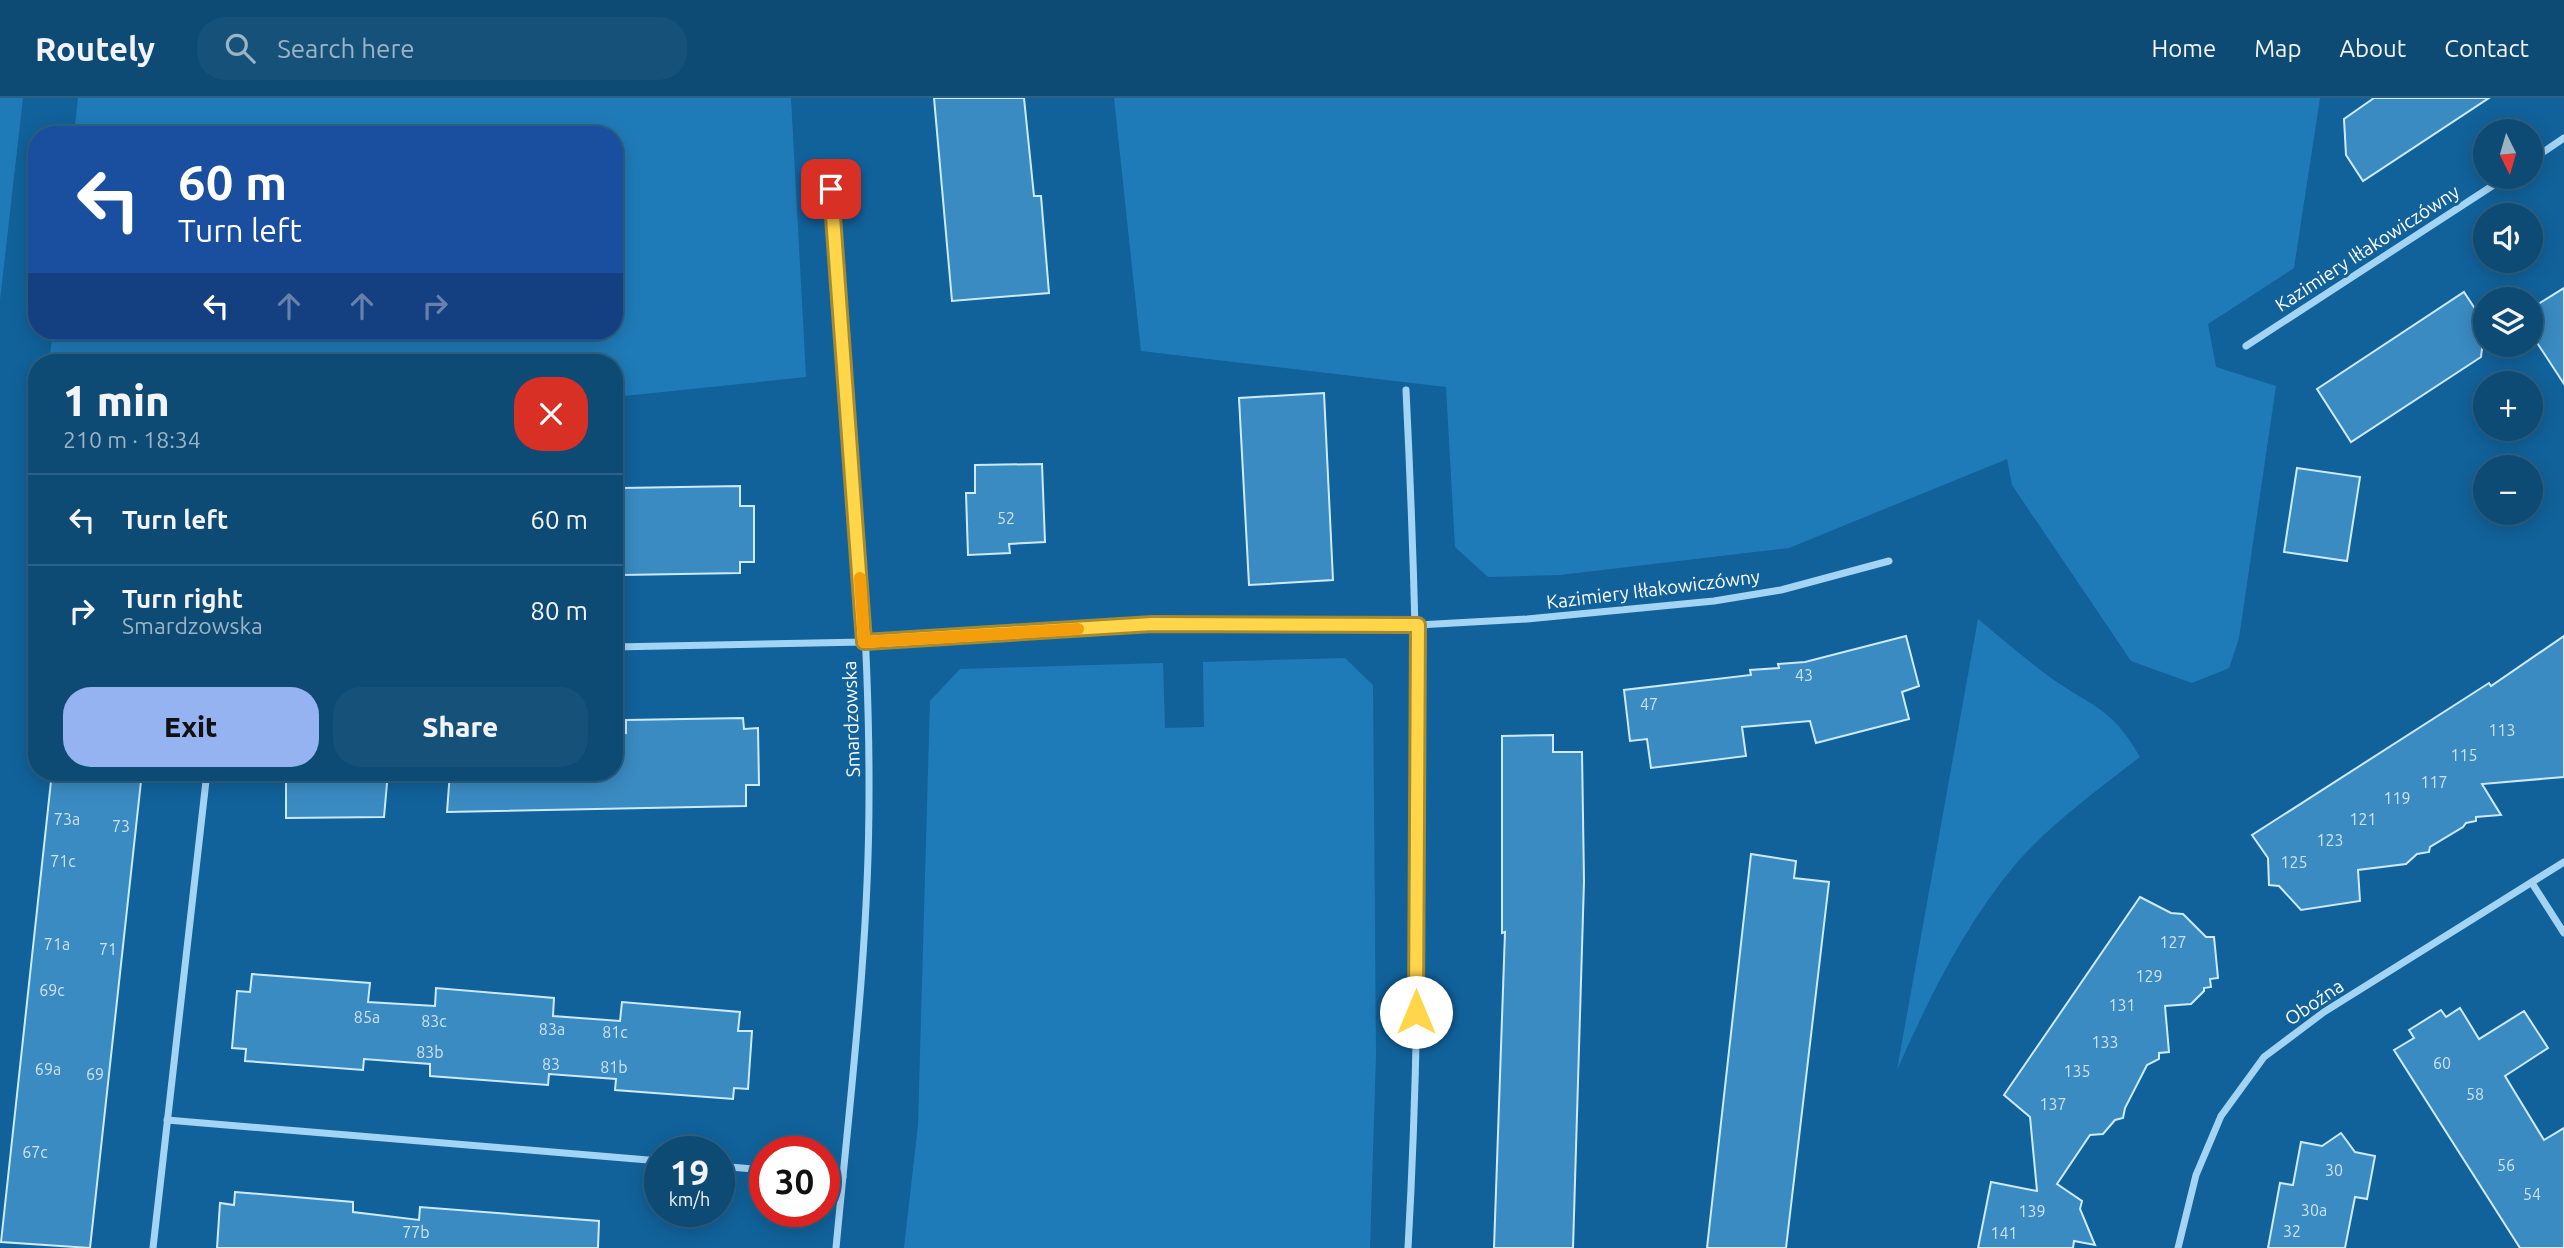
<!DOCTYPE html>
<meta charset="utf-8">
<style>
body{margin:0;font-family:Ubuntu,sans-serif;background:#165179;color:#f1f3f6;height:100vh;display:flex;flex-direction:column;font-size:26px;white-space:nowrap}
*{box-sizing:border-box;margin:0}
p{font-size:23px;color:#9ab3c5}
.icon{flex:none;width:38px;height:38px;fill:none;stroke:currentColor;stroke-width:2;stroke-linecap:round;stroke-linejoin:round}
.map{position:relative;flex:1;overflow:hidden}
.side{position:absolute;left:28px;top:256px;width:595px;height:427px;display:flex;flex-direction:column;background:#0d4a74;border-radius:28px;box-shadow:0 4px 18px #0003,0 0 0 2px #2d6286}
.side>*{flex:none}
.top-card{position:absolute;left:28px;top:28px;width:595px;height:214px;border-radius:28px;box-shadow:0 4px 18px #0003,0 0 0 2px #2d6286;background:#1a4fa0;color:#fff;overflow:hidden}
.needle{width:46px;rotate:175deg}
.buttons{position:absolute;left:2473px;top:21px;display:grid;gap:14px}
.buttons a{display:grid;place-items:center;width:70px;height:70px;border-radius:50%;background:#0d4a74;box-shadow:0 4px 18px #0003,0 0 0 2px #2d6286;font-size:35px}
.speed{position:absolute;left:644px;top:1038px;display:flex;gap:14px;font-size:35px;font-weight:700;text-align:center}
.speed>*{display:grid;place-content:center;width:91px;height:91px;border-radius:50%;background:#0d4a74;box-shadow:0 4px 18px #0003,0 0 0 2px #2d6286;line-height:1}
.speed small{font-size:18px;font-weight:400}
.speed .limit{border:10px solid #d22;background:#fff;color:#111}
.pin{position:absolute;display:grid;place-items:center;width:60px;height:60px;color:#fff;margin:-30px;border-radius:14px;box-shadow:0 4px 10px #0006}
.me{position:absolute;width:77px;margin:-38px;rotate:0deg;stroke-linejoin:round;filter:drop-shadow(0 0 5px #0008)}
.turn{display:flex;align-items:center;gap:24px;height:147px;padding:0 35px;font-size:32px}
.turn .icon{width:91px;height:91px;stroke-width:2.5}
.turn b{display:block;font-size:49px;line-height:60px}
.lanes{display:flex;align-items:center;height:66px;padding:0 35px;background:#0003;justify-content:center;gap:35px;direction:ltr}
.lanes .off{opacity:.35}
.round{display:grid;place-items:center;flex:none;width:74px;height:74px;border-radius:28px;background:#165179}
.overview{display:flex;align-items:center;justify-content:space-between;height:119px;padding:0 35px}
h1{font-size:42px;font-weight:800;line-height:52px}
.cta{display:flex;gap:14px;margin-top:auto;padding:14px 35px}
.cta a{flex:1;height:80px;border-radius:28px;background:#95b2f1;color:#111;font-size:28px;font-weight:800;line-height:80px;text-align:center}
.cta a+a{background:#165179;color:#f1f3f6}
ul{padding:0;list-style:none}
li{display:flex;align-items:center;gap:21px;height:91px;padding:0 35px;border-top:2px solid #2d6286}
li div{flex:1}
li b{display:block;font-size:26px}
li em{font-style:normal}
header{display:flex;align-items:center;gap:42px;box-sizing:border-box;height:98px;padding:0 35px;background:#0d4a74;border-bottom:2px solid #2d6286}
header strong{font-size:33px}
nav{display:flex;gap:38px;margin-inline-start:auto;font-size:24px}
.search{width:490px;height:63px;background:#165179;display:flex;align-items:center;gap:18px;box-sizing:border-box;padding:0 24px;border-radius:28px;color:#9ab3c5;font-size:26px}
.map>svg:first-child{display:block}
.green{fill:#1f7bb8}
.building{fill:#3a8bc2;stroke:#cdeafe;stroke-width:2}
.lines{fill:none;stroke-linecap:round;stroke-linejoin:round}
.street{stroke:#a4d4f4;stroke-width:7}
.route-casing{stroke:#a68a30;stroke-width:18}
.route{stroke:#ffd54a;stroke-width:12}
.slow{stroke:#f59e0b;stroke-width:12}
.labels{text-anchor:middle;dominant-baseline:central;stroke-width:6;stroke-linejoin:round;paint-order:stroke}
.number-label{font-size:16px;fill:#cee2f0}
.street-label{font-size:19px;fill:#fff;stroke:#11629b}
</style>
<header>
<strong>Routely</strong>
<div class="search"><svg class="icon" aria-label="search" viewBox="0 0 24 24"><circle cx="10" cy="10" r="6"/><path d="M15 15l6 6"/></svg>Search here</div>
<nav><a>Home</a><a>Map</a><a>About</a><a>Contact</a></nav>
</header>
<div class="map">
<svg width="2564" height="1150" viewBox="0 0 2564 1150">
<rect width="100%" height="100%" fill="#11629b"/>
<!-- green -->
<g class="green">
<path d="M0,0h23l-23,202z"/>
<path d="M78,0h713l15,279 -192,20v-35h-565l4,-31h561v-196h-540z"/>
<path d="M1114,0h1206l-26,170 -86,56 8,43 60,19 -37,252 -10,30 -37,15 -61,-22 -119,-176 -5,-26 -218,89 -229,27 -72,2 -33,-30 -9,-160 -305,-36z"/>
<path d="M1978,521c23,19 45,38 69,56 43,32 64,30 93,82 -44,34 -90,67 -126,109 -51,62 -85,132 -117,204z"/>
<path d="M1345,560l28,27 3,370 -6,193h-466l14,-123 12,-424 30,-32 203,-6 2,65 39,-1 -1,-65z"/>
</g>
<!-- building -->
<g class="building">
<path d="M934,0h90l10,98h7l8,97 -97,8z"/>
<path d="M2374,0h115l-126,83 -17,-26 -2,-36z"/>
<path d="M2564,190v96l-34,-52v-23z"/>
<path d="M2464,194l21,32 -4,33 -130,85 -34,-53z"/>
<path d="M1324,295l9,187 -84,5 -10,-187z"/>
<path d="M1042,366l3,78 -36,2 1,9 -42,2 -2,-62h9v-28z"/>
<path d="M2297,370l63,9 -13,84 -63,-9z"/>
<path d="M740,388v20h14v56h-14v11l-118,2v-14l-8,1v-57h7v-17z"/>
<path d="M1906,538l13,50 -17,6 7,27 -93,24 -6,-22 -68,6 4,29 -95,12 -4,-29 -17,2 -6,-51 127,-15 -1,-5 29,-2 -1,-4 27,-2z"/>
<path d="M2564,538v141l-82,7 19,31 -25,2v4l-10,2 -3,4 -33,20 -1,5 -12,2 -11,10 -48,6 2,31 -59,9 -22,-24 -10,-1 -1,-27 -16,-23 237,-152 2,3z"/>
<path d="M743,620l1,11 14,-1 1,57h-13v21l-299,6 3,-40h164v-38l12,-1v-13z"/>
<path d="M1553,637v17h29l2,129 -11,367h-79l11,-316 -3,1v-197z"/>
<path d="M52,674h90l-52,476 -89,-6z"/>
<path d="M286,674h102l-4,45 -98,1z"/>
<path d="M1751,756l45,7 -2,17 35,4 -43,366h-79z"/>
<path d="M2140,799l31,16 12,1 23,23h8l4,41 -8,1 1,8 -7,1v3l-13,13 -26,2 4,46 -10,1v6l-12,6 -22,43 -2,10 -8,2 -12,14 -13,1 -33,49 25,17 -2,8 15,36 -21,-4 -1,7h-95l13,-66 46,9 -7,-74 -26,-22z"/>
<path d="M252,876l118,9 -2,19 67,4 1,-18 118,10 -1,18 67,5 2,-19 118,10 -2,19h14l-4,58 -14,-1 -1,11 -118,-9 1,-11 -67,-5 -1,11 -118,-9v-12l-66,-5 -1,11 -118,-9 1,-12 -14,-1 5,-57 13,1z"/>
<path d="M2460,910l19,31 45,-28 24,37 -43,28 39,64 20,-12v120h-44l-126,-198 20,-12 -5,-8 32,-20 5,7z"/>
<path d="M2341,1035l14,19 20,4 -8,43 -12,-2 -10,51h-77l12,-65 13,2 8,-43 21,4z"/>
<path d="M235,1094l118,10v10l66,8 1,-13 179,14 -1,27h-381l3,-45 14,2z"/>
</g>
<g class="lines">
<!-- street -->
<g class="street">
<path d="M2530,63l34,-23"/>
<path d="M831,91c15,202 39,405 38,607 0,151 -19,302 -33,452"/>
<path d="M2246,248l260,-169"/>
<path d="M1406,292c14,285 18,572 2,858"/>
<path d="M614,549l250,-5 288,-18 266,1 109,-6 187,-18 67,-11 108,-29"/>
<path d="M2532,785l32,50"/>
<path d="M167,1022l493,41"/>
<path d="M719,1068l46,4"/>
<path d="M824,1077l19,2"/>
<path d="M153,1150l54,-476"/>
<path d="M2178,1150l18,-73 25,-59 43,-59 60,-45 240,-150"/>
</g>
</g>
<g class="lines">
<!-- route casing -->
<g class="route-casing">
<path id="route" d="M831,91l33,453 288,-18 266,1 -2,387"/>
</g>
<!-- route -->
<use href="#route" class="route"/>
<!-- slow -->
<path class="slow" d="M860,480l4,64 214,-13"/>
</g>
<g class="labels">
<!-- number labels -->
<g class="number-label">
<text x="1006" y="420">52</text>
<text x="1804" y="577">43</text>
<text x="1649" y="606">47</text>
<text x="2502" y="632">113</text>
<text x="2464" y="657">115</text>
<text x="2434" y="684">117</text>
<text x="2397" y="700">119</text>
<text x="67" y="721">73a</text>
<text x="2363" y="721">121</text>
<text x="121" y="728">73</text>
<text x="2330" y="742">123</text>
<text x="63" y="763">71c</text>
<text x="2294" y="764">125</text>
<text x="2173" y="844">127</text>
<text x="57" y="846">71a</text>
<text x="108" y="851">71</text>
<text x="2149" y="878">129</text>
<text x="52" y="892">69c</text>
<text x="2122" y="907">131</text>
<text x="367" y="919">85a</text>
<text x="434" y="923">83c</text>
<text x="552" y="931">83a</text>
<text x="615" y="934">81c</text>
<text x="2105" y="944">133</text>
<text x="430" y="954">83b</text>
<text x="2442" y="965">60</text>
<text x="551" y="966">83</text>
<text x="614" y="969">81b</text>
<text x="48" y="971">69a</text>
<text x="2077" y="973">135</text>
<text x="95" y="976">69</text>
<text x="2475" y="996">58</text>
<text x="2053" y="1006">137</text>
<text x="35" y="1054">67c</text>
<text x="2506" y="1067">56</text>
<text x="2334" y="1072">30</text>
<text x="2532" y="1096">54</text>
<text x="2314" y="1112">30a</text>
<text x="2032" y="1113">139</text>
<text x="2292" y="1133">32</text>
<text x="416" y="1134">77b</text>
<text x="2004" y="1135">141</text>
</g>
<!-- street labels -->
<g class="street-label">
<text transform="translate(2367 150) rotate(-33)">Kazimiery Iłłakowiczówny</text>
<text transform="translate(1653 491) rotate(-7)">Kazimiery Iłłakowiczówny</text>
<text transform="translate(851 621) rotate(-92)">Smardzowska</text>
<text transform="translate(2314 904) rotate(-34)">Oboźna</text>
</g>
</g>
</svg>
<div class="buttons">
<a><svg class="needle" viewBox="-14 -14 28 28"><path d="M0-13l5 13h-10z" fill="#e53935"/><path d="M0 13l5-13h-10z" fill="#9ab3c5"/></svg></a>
<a><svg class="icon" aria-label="sound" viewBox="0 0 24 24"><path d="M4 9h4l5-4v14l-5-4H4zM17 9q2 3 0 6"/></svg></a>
<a><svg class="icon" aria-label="layers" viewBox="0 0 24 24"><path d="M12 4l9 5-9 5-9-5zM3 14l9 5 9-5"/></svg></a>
<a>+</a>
<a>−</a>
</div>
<div class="speed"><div>19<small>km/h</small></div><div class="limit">30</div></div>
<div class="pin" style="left:831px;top:91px;background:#d93025"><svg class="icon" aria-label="arrive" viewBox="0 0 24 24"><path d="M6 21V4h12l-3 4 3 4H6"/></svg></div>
<svg class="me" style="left:1416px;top:914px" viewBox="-20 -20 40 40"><circle r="19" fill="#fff"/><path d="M0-13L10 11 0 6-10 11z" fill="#ffd54a"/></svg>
<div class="top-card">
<div class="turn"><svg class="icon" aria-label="left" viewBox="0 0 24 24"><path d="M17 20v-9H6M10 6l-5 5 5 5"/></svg><div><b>60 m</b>Turn left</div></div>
<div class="lanes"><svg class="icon" aria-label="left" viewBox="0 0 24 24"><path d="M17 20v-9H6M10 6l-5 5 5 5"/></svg><svg class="icon off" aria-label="ahead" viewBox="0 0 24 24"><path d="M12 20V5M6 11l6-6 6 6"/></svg><svg class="icon off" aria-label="ahead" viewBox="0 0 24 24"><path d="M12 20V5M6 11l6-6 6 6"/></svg><svg class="icon off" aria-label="right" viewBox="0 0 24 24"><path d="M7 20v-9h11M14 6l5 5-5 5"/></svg></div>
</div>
<section class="side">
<div class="overview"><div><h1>1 min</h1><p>210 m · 18:34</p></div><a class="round" style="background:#d93025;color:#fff"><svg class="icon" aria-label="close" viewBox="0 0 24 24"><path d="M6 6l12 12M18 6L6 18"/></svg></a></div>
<ul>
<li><svg class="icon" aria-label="left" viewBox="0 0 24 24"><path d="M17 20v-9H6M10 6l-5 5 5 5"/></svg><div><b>Turn left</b></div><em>60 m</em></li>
<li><svg class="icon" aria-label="right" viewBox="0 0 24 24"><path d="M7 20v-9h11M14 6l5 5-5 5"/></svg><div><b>Turn right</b><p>Smardzowska</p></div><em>80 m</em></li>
</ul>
<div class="cta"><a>Exit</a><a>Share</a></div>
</section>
</div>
